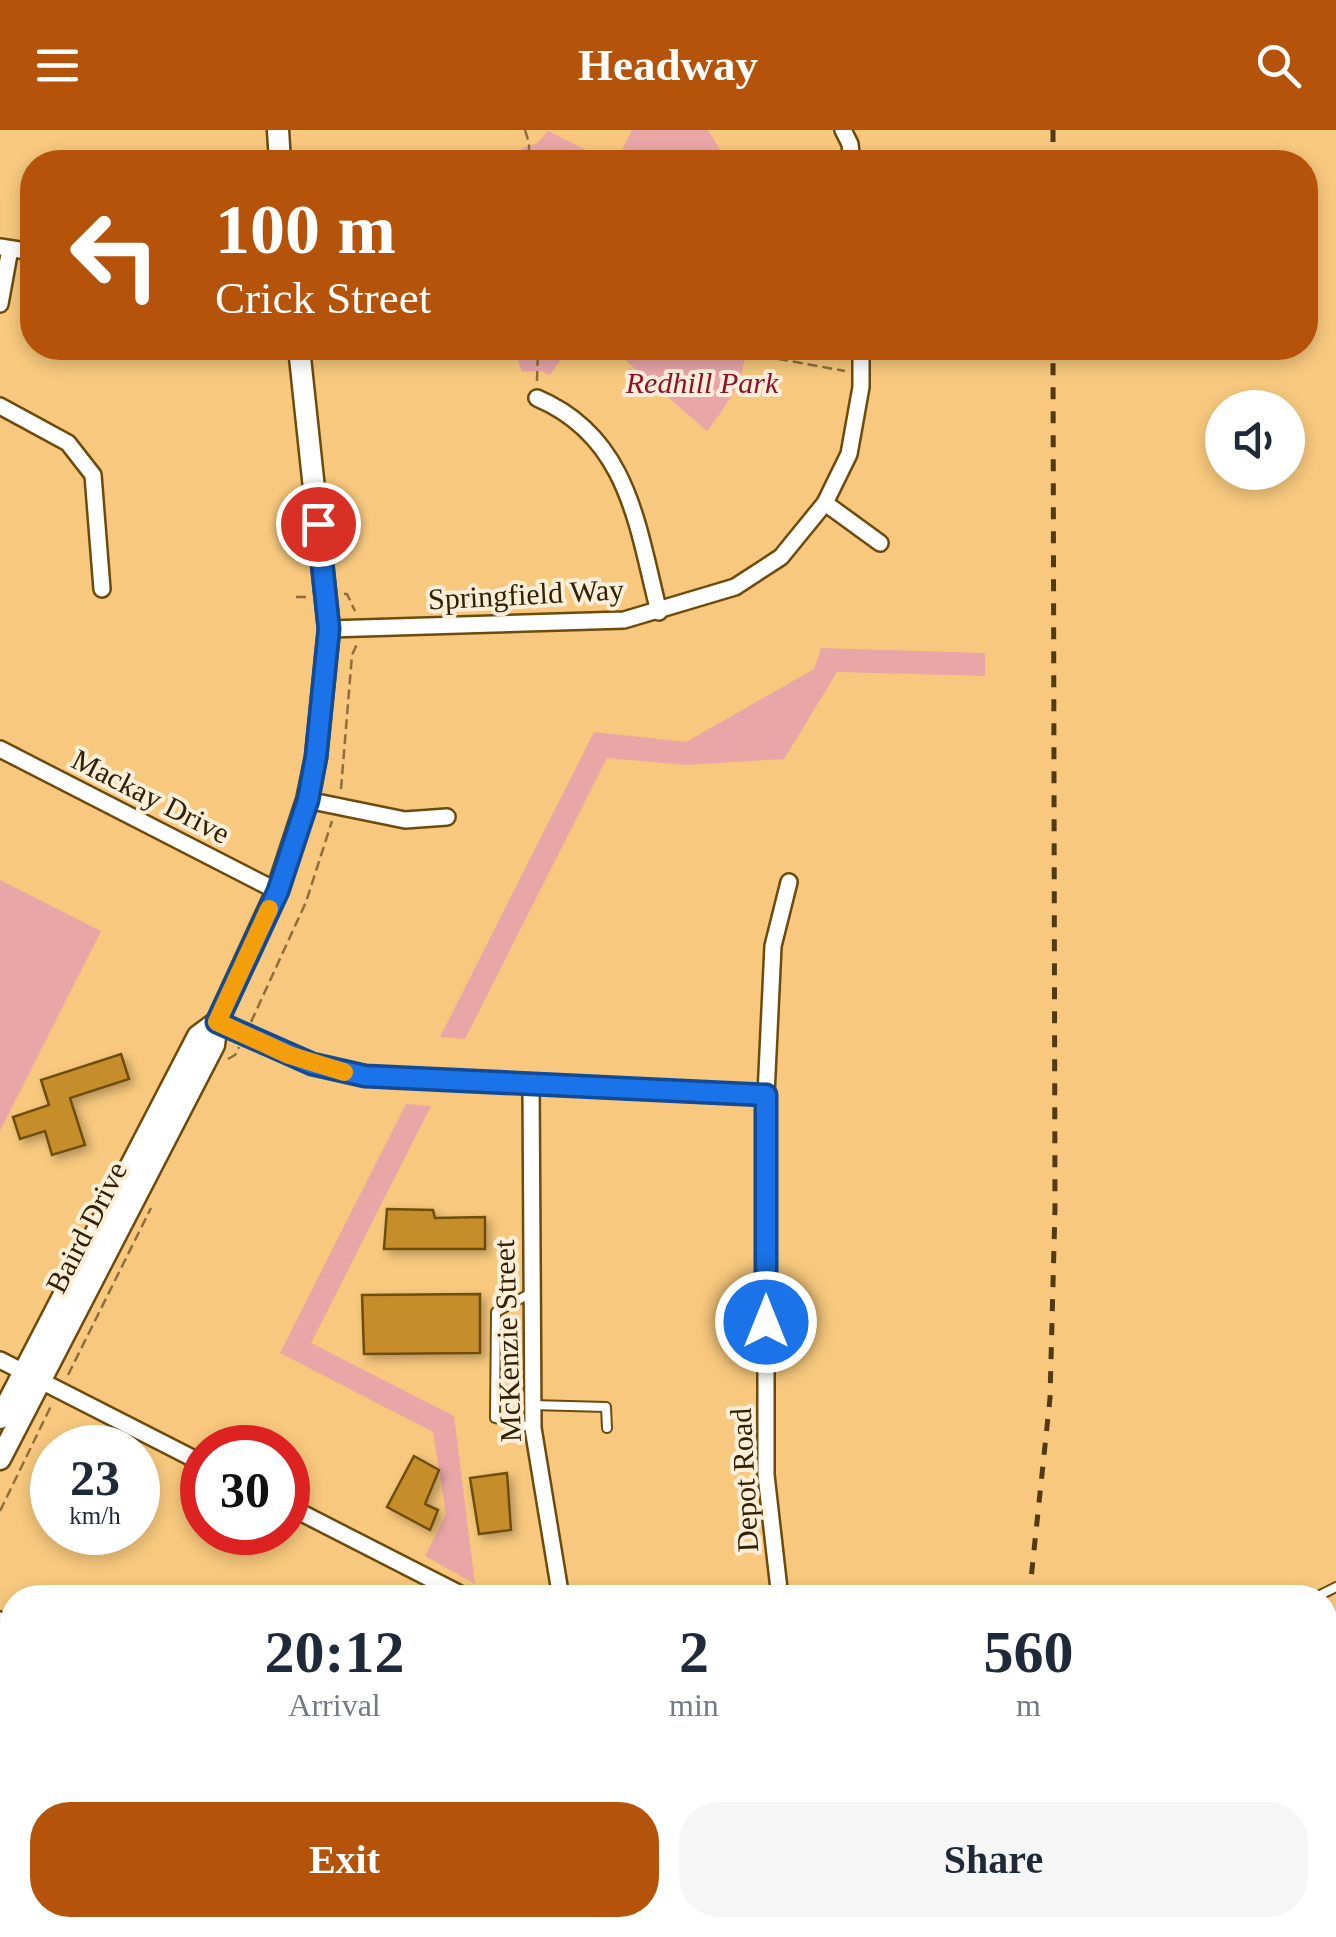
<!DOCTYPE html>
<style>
body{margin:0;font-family:"Times New Roman",serif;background:#f6f6f7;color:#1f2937;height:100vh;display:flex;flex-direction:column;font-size:38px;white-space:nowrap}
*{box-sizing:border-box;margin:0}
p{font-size:32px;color:#747a83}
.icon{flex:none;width:55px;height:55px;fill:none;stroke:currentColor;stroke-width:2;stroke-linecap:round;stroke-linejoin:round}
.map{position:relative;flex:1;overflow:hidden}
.details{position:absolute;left:0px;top:1455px;width:1338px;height:352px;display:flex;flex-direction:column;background:#fff;border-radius:40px 40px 0 0;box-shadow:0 5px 15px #0003}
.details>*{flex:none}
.banner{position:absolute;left:20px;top:20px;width:1298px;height:210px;border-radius:40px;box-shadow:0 5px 15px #0003;background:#b45309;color:#fff;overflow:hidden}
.buttons{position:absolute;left:1205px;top:260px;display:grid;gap:20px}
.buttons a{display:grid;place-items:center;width:100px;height:100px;border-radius:50%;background:#fff;box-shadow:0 5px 15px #0003;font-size:50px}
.speed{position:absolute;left:30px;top:1295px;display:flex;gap:20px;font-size:50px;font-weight:700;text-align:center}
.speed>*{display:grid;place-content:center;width:130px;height:130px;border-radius:50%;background:#fff;box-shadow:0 5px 15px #0003;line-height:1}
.speed small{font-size:25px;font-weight:400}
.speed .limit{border:15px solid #d22;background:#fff;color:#111}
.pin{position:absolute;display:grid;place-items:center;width:85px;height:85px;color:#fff;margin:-42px;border:5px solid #fff;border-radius:50%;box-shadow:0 2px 10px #0007}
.me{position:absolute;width:110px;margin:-55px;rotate:0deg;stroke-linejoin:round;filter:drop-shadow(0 0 8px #0008)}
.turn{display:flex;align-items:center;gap:35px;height:210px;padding:0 30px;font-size:45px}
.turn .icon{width:130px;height:130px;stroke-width:2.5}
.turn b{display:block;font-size:70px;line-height:85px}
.eta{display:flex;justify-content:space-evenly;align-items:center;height:170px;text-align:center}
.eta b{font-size:60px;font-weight:600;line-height:70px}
.primary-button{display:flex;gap:20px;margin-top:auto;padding:20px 30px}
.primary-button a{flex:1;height:115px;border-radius:40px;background:#b45309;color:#fff;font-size:40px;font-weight:600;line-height:115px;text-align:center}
.primary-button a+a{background:#f6f6f7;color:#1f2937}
header{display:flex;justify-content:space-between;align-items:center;height:130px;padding:0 30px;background:#b45309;color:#fff;font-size:45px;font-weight:600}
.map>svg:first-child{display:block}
.green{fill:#e8a6a7}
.building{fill:#c58e2a;stroke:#6e4d0f;stroke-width:2.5;filter:url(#shadow)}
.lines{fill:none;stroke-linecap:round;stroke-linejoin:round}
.service-casing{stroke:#6c4b0c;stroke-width:12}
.minor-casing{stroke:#6c4b0c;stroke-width:20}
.tertiary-casing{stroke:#6c4b0c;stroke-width:25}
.trunk-casing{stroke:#6c4b0c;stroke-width:30}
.path{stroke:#8e6f3b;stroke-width:2.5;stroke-dasharray:10 5;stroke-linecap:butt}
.service{stroke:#fff;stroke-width:8}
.minor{stroke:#fff;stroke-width:15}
.tertiary{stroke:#fff;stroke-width:20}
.trunk{stroke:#fff;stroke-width:25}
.rail{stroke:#523b14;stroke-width:5;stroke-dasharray:12 12;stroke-linecap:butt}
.route-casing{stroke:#114b97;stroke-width:25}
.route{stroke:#1a73e8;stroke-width:18}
.slow{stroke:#f59e0b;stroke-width:18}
.labels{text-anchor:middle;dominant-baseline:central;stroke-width:8;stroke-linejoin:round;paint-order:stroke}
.park-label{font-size:30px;font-style:italic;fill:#91112b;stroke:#fdefd9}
.street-label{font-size:30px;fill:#322000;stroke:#fdefd9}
</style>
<header><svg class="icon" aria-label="menu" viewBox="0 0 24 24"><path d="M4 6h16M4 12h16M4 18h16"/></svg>Headway<svg class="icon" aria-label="search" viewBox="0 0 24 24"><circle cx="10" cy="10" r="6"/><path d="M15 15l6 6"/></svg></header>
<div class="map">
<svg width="1336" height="1807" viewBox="0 0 1336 1807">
<defs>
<filter id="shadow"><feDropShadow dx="4.5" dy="4.5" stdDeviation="5" flood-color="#0004"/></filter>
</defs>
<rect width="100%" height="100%" fill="#f7c87d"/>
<!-- green -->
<g class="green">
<path d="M632,0h76l20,32h-112z"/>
<path d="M548,1l62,31h-94l6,-14 14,-4z"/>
<path d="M514,218h55l-19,27 -9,-4 -19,1z"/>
<path d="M611,218h134c1,33 -19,58 -38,83z"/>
<path d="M821,518l164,5v23l-148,-4 -53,87 -99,6 -78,-7 -142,281 -25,-2 154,-305 92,10 128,-73z"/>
<path d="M0,750l101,51 -101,200z"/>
<path d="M406,974l25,2 -120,237 143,73 21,168 -50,-28 21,-42 -13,-82 -153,-79z"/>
<path d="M283,1795h35l-7,12h-35z"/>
<path d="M1171,1795h70l-10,12h-65z"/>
</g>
<!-- building -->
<g class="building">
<path d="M121,924l8,25 -59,19 15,47 -33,10 -7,-24 -25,8 -7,-22 36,-12 -8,-25z"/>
<path d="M387,1079l46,1 2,8 50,-1v32h-101z"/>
<path d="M480,1164v59l-116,1 -2,-59z"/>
<path d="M414,1326l25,14 -14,34 13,6 -8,20 -43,-23z"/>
<path d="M507,1343l4,57 -32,4 -9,-56z"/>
</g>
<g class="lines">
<!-- service casing -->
<g class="service-casing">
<g id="service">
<path d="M531,1163l-35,19 -1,106 38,10"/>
<path d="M532,1275l74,2 1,21"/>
<path d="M1314,1468l22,-11"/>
<path d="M1325,1509l11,-5"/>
</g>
</g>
<!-- minor casing -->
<g class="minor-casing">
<g id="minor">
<path d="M843,0l7,14 2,18"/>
<path d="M0,117l32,5"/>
<path d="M0,174l10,-55"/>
<path d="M537,268c92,39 100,128 122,214"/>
<path d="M0,276l68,37 25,32 9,114"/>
<path d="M825,373l55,40"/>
<path d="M329,499l295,-9 111,-33 46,-30 44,-54 24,-49 12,-67v-39"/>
<path d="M0,619l277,142"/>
<path d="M307,670l98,20 42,-3"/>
<path d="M217,892l95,41 53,12 401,20"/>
<path d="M531,952l2,346 28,170"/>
<path d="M0,1230l202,103"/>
<path d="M288,1376l180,92"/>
<path d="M780,1468l-14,-123v-380l7,-149 16,-64"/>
<path d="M0,1490l12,6"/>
<path d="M1325,1695l11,-32"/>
<path d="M0,1763l12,6"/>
<path d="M63,1795l24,12"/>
<path d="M624,1795l2,12"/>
<path d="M832,1795l3,12"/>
<path d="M1255,1807l10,-12"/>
</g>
</g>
<!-- tertiary casing -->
<g class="tertiary-casing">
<g id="tertiary">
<path d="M278,0l2,32"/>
<path d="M0,1288l198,-382 19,-14"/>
<path d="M0,1329l214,-414 3,-23 60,-131 30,-91 9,-43 13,-128 -30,-281"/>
<path d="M1146,1807l4,-12"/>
</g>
</g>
<!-- trunk casing -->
<g class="trunk-casing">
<g id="trunk">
<path d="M1325,1597l11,-5"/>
<path d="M882,1807l25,-12"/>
</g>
</g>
<!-- path -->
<g class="path">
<path d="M525,0l4,13v19"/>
<path d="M719,218l126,23"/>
<path d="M537,251l1,-33"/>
<path d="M344,464h3l8,17"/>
<path d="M296,467h10"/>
<path d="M341,659l11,-134 5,-11"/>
<path d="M251,892l55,-120 26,-81"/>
<path d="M228,929l7,-4 4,-8"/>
<path d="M68,1245l83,-167"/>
<path d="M0,1381l52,-107"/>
<path d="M1325,1734l11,-22"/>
<path d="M1043,1795l83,8"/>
<path d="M936,1807l25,-7 51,-5"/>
<path d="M1288,1807l6,-12"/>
</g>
<!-- service -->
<use href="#service" class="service"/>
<!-- minor -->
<use href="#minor" class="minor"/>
<!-- tertiary -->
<use href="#tertiary" class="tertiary"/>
<!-- trunk -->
<use href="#trunk" class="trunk"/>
<!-- rail -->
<g class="rail">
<path d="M1053,0v32"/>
<path d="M1029,1468l21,-200 5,-190 -2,-860"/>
<path d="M969,1807l3,-12"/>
</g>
</g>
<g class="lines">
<!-- route casing -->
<g class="route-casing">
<path id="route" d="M318,394l11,105 -13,128 -8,43 -30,91 -61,131 95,42 53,12 401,19v227"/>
</g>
<!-- route -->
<use href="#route" class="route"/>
<!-- slow -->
<path class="slow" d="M269,779l-52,113 72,33 55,17"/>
</g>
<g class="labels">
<!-- park labels -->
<g class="park-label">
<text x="702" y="252">Redhill Park</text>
</g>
<!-- street labels -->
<g class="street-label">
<text transform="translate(526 464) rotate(-3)">Springfield Way</text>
<text transform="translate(151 666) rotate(27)">Mackay Drive</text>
<text transform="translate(86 1097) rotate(-63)">Baird Drive</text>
<text transform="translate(507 1211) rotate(-92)">McKenzie Street</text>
<text transform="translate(744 1350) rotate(-93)">Depot Road</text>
</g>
</g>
</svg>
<div class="buttons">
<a><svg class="icon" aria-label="sound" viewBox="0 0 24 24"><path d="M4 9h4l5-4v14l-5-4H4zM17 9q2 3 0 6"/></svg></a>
</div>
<div class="speed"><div>23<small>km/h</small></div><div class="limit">30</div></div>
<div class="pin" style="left:318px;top:394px;background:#d93025"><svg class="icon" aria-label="arrive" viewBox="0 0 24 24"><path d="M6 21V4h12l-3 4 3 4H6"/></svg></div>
<svg class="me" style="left:766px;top:1192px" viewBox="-20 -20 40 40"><circle r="17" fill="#1a73e8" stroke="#fff" stroke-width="3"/><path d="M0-11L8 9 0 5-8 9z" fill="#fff"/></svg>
<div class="banner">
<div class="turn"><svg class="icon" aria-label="left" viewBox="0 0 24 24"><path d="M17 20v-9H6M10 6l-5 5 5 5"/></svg><div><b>100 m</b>Crick Street</div></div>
</div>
<section class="details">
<div class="eta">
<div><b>20:12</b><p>Arrival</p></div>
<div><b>2</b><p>min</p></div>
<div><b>560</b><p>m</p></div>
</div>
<div class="primary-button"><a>Exit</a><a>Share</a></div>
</section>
</div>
